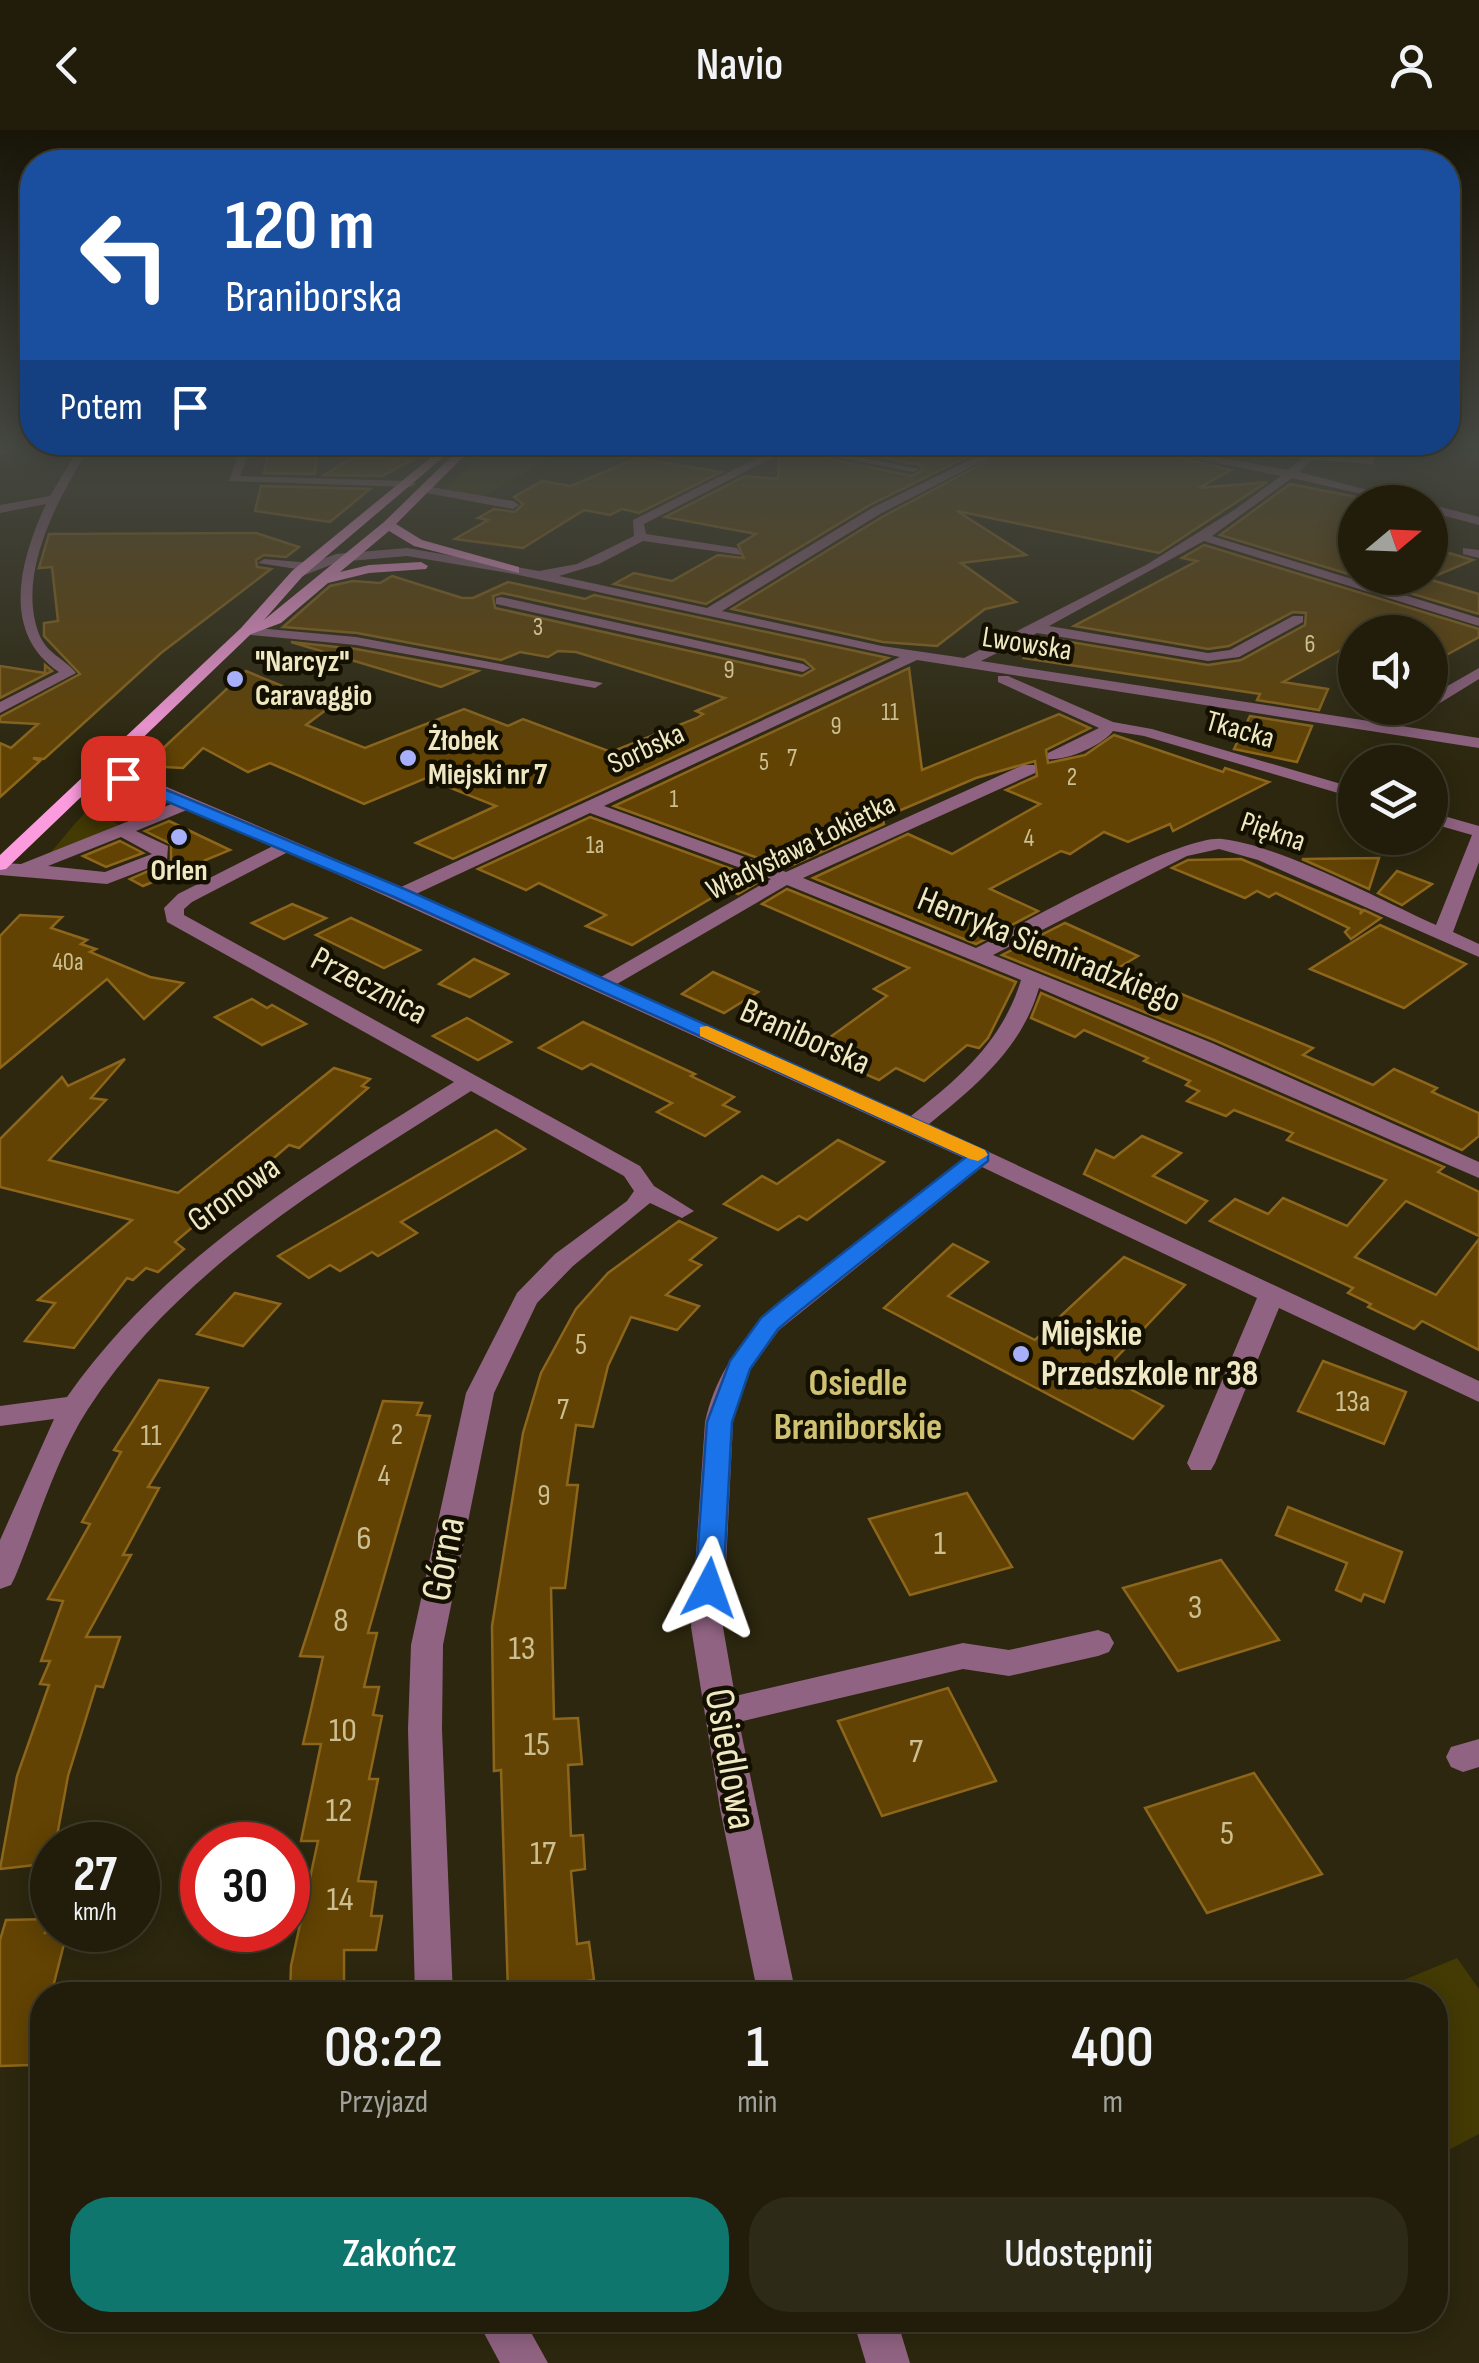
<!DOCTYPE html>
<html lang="pl">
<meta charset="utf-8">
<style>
body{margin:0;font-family:"Sofia Sans Condensed",sans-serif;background:#2d2a18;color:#f1f3f6;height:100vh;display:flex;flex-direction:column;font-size:38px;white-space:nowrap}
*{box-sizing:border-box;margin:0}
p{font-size:32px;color:#a2a29c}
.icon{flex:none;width:55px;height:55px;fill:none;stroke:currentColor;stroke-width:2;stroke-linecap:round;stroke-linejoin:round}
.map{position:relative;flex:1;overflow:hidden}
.side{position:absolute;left:30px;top:1852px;width:1418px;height:350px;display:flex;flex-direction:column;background:#211d0a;border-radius:40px;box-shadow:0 5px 25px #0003,0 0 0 2px #3e3b2b}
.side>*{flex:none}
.guide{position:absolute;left:20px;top:20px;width:1440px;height:305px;border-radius:40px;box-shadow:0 5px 25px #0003,0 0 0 2px #3e3b2b;background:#1a4fa0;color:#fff;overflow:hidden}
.needle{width:65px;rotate:71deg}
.buttons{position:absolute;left:1338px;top:355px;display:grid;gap:20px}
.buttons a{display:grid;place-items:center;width:110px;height:110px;border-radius:50%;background:#211d0a;box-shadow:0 5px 25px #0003,0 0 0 2px #3e3b2b;font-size:50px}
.speed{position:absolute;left:30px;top:1692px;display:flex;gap:20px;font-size:50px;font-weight:700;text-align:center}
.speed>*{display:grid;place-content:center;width:130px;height:130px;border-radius:50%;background:#211d0a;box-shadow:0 5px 25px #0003,0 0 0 2px #3e3b2b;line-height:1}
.speed small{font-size:25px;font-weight:400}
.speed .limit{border:15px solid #d22;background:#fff;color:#111}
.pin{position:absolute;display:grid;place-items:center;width:85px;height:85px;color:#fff;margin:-42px;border-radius:20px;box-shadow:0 5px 15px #0006}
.me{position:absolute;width:110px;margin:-55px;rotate:4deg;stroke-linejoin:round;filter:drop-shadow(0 0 8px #0008)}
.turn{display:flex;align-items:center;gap:35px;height:210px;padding:0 40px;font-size:45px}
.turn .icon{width:130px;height:130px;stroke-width:2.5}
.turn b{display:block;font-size:70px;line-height:85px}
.then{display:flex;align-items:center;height:95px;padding:0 40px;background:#0003;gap:20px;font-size:38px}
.eta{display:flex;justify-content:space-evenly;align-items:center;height:170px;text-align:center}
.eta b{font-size:60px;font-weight:600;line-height:70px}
.primary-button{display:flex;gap:20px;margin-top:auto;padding:20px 40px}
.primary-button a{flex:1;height:115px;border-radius:40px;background:#0f766e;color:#fff;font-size:40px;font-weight:600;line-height:115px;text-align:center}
.primary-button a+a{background:#2d2a18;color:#f1f3f6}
header{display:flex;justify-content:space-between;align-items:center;height:130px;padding:0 40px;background:#211d0a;font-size:45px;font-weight:600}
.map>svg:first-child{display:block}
.green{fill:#433a04}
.building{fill:#624303;stroke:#8d661b;stroke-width:2.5;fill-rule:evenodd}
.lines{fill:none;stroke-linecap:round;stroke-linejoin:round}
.minor{fill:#906382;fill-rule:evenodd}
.major{fill:#fc9cdf;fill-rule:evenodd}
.route{fill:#1a73e8;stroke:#114b97;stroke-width:2.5}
.slow{fill:#f59e0b}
.poi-dot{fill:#a8b0fc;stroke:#141000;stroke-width:4}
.labels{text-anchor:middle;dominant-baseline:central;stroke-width:9;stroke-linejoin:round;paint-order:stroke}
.far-number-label{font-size:25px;fill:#ccbf92}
.far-street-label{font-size:30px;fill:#efe8c2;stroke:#141000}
.far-poi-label{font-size:30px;font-weight:bold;fill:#efe8c2;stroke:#141000;text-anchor:start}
.number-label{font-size:30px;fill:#ccbf92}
.street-label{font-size:35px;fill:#efe8c2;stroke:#141000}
.poi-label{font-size:35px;font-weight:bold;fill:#efe8c2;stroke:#141000;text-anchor:start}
.near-number-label{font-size:35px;fill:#ccbf92}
.neighbourhood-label{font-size:38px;font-weight:bold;fill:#d0c273;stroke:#141000}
.near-street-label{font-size:42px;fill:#efe8c2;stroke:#141000}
</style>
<header><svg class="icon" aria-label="back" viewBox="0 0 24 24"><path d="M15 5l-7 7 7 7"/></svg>Navio<svg class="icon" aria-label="person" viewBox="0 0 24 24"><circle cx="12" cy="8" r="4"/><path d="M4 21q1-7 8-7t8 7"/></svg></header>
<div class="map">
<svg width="1479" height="2233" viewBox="0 0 1479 2233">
<rect width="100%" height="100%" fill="#2c270e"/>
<!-- green -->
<g class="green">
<path d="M488,319h79l-92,52 -36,-6z"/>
<path d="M129,656l34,15 -2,6 -17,9 -20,-11 -10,4 9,6 -12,5 9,6 -70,27c19,-20 49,-66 79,-67z"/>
<path d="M1457,1828l22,31v145l-44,23v-162h-68z"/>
</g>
<!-- building -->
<g class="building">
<path d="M317,319l-2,25 -51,-1 5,-20z"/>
<path d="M841,319h142l-113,56 -164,99 -92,-20 20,-11 38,8 46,-26 26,3 -6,-13 18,-11 -91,-17 80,-41 33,3 1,-21 12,-7 121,25 11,-6 -3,-5z"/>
<path d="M1010,319h133l88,21 -32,18 68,-6 -108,71 -202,-42 69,44 -65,8 55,39 -31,7 -48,37 -54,-4 -151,-33 150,-92z"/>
<path d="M354,327l58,3 -30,16 -58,-1z"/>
<path d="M637,328l84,14 -82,41 -17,-4 -12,6 -26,-5 -61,38 -68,-9 33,-19 -10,-2 16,-9 21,3 8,-8 -9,-7 28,-16 29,5z"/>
<path d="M1290,354l92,18h-27v74l-135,-41z"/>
<path d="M261,356l109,3 -40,33 -75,-11z"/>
<path d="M256,403l43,14 -13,10 -22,-2 -8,5 1,7 14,2 -110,84 -117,106 -11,-1 7,3 -40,36v-54l11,5 27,-24 -38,-2v-5l80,-43 -36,-38v-13l14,-2 -6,-54 -13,1 10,-34z"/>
<path d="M1430,412l10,3 -8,3 41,12 -45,19 51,15v20l-119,-36h70z"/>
<path d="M1204,415l275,84v8l-49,27v-35l-33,-11 -26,14h-16v10l-72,40 45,7 -9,21 -62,-10 3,-6 -236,-36 17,-21 167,28 33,-5 64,-35 1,-12 -13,-1 -64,34 -21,3 -134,-23 123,-65 -15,-3z"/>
<path d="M392,446l70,22h11l35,-16 77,17 9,-4 294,63 -435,201 -37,-16 80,-37 -70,-28 -62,26 -94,-41 -22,9 -45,-24 -20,20 -39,-2 102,-95 85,35 -25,19 59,23 99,-39 44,17 15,-7 88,33 86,-34 6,-4 -7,-3 29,-13 -149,-46 -18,-1 -10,6 -28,-5 -19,8 -144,-27 -74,-6 47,-41 23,-5 27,2zM502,463l302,67 10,9 -12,7 -307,-68 -2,-12z"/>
<path d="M291,512l65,7 122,22 -37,16z"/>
<path d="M45,535l7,6 -52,27v-32l45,7z"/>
<path d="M909,538l13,102 137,-56 31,14 -44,22 2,13 37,-8 29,-20 109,37 2,-4 44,14 -96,49 -3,-7 -42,18 -24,-10 -34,22 -9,-3 -71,38 48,22 -62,33 -163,-66 95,-44 44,20 88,-50 -34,-14 31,-14 -2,-15 -59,17 -94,40 2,6 -98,44 -172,-62z"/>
<path d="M1250,586l62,10 -15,36 -63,-13z"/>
<path d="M590,687l172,63 -24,14 -11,-5 -95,56 -46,-19 20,-11 -67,-32 -13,7 -48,-21z"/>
<path d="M169,691l61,29 -87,36 -13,-7 41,-18v-17l-26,-13z"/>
<path d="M120,711l23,12 -37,14 -23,-11z"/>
<path d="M1379,728l-10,31 -67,-30z"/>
<path d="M1241,729l121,51 -2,4 4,-4 17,8 -30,21 -6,-7 4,-4 -73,-35 -7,4 -12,-6 -12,7 -73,-30 16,-8z"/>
<path d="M1397,741l35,13 -30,21 -24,-12z"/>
<path d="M787,759l229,93 -28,56 -9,10 -12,-3 -43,36 -28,-13 -17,12 -68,-29 76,-55 -13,-7 35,-21 -147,-64z"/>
<path d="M292,774l34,14 -42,21 -32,-16z"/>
<path d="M20,785l42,2 -11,11 36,12 -6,4 15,5 -6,3 60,25 33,6 -39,36 -37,-40 -107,89v-132z"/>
<path d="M351,788l69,32 -36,18 -68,-33z"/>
<path d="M1065,793l73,33 -20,12 195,80 -10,7 70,30 21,-16 43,19 -5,4 47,21v23l-17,14 -248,-110 -212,-85z"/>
<path d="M1380,795l86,39 -62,44 -94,-39z"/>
<path d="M474,829l34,15 -38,23 -31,-13z"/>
<path d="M713,842l45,20 -34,21 -42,-19z"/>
<path d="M1041,863l403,174 -6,5 41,20v44l-73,-35 -51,56 81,38 43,-56v111l-57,-29 -8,8 -46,-22 3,-3 -23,-11 5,-5 -143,-67 25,-22 33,15 15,-16 64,28 39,-46 -99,-40 6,-7 -59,-23 -8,6 -39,-15 12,-10 -13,-6 4,-4 -46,-20 4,-3 -64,-28 -9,7 -44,-19z"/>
<path d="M252,869l15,9 5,-3 34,19 -44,21 -47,-28z"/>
<path d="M467,888l44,24 -33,18 -45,-24z"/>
<path d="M583,892l112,52 -4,2 43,21 -11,8 16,7 -34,24 -48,-24 15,-9 -81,-39 -9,5 -43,-21z"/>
<path d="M125,929l-34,39 15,2 -57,60 129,33 156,-125 36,11 -8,7 6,2 -69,60 -10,-3 -114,97 9,7 -26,23 -12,-4 -13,12 -6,-2 -53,70 -49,-7 30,-38 -17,-3 94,-80 -132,-33v-48l62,-62 6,9z"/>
<path d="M496,1000l29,19 -124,73 16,11 -39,23 -6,-4 -32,19 -10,-6 -21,13 -31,-22z"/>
<path d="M1142,1006l39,17 -28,23 54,25 -21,22 -102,-49 12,-24 18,8z"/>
<path d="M838,1010l46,22 -77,58 -8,-4 -21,14 -54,-26 38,-28 15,8z"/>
<path d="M679,1091l37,17 -26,22 11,5 -35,30 33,11 -22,24 -46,-13 -23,49 -15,61 -17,-2 -9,60h11l-13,103h-14l3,131 24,-1 4,46 -14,1 3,71 12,-1 2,34 -14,2 6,73 12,-2 5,38 -86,12 -7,-222 -7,1 -2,-145 31,-193 18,-60 35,-64 32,-36z"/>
<path d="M953,1114l35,18 -40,34 87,44 89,-83 61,28 -84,89 62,32 -30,33 -249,-131z"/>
<path d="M235,1163l45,11 -37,42 -46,-12z"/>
<path d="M1323,1231l83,31 -22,52 -86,-33z"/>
<path d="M159,1250l49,8 -60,99 11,1 -36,67h8l-45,82h34l-17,50 -7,-1 -28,90 -16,87 -52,6 17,-93 32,-91 -9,-1 10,-23h-9l22,-60 -15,-2 42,-75 -8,-2 39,-70 -7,-2z"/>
<path d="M383,1271l39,2 -5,12 13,1 -62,217h9l-13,54h15l-6,28 9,1 -13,63h9l-20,102 18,1 -5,34h11l-6,34h-32v45h-54l1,-29 27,-125h-17l20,-97h-18l20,-87 -23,-1z"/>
<path d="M967,1363l45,74 -102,28 -41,-76z"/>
<path d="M1288,1377l114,45 -18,50 -20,-8 -3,7 -25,-11 11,-27 -71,-28z"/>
<path d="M1221,1430l58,80 -101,31 -55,-83z"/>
<path d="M948,1558l48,93 -114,35 -44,-95z"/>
<path d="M1254,1643l68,101 -115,39 -62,-105z"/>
<path d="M49,1789l-4,14 22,-1 -16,63h-9v29l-11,41 -31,1v-126l6,-20z"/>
</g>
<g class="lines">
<!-- minor -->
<g class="minor">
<path d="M0,319h20l-20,6z"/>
<path d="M78,319h11c-31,49 -73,125 -50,185 8,20 25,24 37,39l-76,40v-11l59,-30c-59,-40 -39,-112 -13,-168l-46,9v-8l50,-9z"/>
<path d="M240,319h11l-11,27 170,5 6,3 -6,3 -181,-6z"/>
<path d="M775,319h14l-145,75 2,10 91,14 5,7 -99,-14 -44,23 -40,12 148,32 165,-100 120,-59h14l-126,65 -158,97 160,35 82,12 182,-93 88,-55 47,-34 -134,-27h25l116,21 24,-21h12l-5,5 45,4 2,-9h11l-4,15 -61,-4 -13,12 115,30h-18l-104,-24 -80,58 267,82v8l-275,-85 -155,85 159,27 22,-3 63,-34h10v6l-64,35 -31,4 -171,-28 -56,28 498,77v10l-562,-88 -313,146 182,66 237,-107h12v8l-232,105 173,70c47,-24 202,-113 246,-109 58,6 158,61 214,86l36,-90 -42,-12v-11l49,14v36l-26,70 26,12v13l-221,-97 -39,-11 -32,7 -194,99 219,88 267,119v16l-440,-190c-17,60 -63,98 -110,136l550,257v21l-200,-94 -64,155 -4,7h-20l-4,-7 70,-165 -275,-131 -203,163 -29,40 -11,24 -6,28 -10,205 12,69 228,-53 46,7 89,-20 11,4 5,9 -5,9 -11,4 -89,20 -46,-7 -224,53 57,273h-38l-38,-186 -29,-182 14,-205c18,-82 81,-124 144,-173 38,-31 76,-61 115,-91l-676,-306 -96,50 -8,7v6l456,251 14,20 40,25 -12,7 -32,-15 -77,63 -36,37 -43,90 -51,252 -1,84 11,266h-38l-7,-266 3,-84 55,-252 51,-100 38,-39 72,-53 7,-10 -10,-15 -153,-85c-140,89 -291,176 -383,318 -33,51 -50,113 -73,168l-4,8 -11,4v-49l54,-121 -54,7v-20l67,-9c98,-140 245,-226 387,-315l-287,-160 -3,-14 14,-14 95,-48 -84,-37 -53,22 32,15 -1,15 -60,23 -107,-9v-12l21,1 153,-61 -36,-16 -53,-9v-8l6,-1 57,10 253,108 499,-230 -386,-83 -107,-18 -69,6 -41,16 -7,-4 7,-5 -39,-6 6,-4 48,4 24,-9 71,-6 132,23 38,-7 57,-28 -1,-16zM590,683l181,66 -170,98 -185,-83zM121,707l31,17 -47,18 -57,-6zM787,755l234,95c-19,62 -61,97 -110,136l-294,-132z"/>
<path d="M794,319h26l99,20 -6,3z"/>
<path d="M425,356l88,15 6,4 -6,4 -92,-17z"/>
<path d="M1430,374l49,13v8l-49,-13z"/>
<path d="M1463,418l16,2v8l-16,-4z"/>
<path d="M501,467l302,67 7,4 -7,4 -307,-68v-6z"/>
<path d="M246,497l110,10 247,46 -8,5 -239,-43 -115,-11 -2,-3z"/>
<path d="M1479,538v11l-44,27 -5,2h-1l1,-12z"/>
<path d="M998,546h10l105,46 39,7 203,59v10l-211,-62 -31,-5c-11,15 -47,30 -65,28v-6l51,-25 -101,-46z"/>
<path d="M1479,1609v28l-16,5 -12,-5 -5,-10 5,-10z"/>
<path d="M477,2190h47l24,43h-48z"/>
<path d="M853,2190h44l13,43h-44z"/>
</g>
<!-- major -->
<path class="major" d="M441,319h12l-151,128 -38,43 120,-98 75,-73h12l-75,75 26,16 97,27v6l-105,-27 -25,-15 -49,41 29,-7 52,-3 7,4 -2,3 -57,4 -41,10 -47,40 -30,11 -245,235 -6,1v-15l241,-227 51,-57z"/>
</g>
<!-- sky -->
<linearGradient id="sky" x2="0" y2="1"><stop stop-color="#181508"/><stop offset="0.5" stop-color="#454741"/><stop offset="1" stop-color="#454741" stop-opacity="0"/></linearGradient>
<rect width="1479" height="632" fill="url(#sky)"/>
<!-- route -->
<path class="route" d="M118,644h10l279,116 581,262v9l-191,152 -19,16 -28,40 -18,53 -9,166 -4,8h-20l-4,-8 12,-166 23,-61 31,-43 19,-16 186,-145 -572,-260 -276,-116z"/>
<!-- slow -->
<path class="slow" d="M707,896l278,124 3,5 -10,6 -8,-2 -270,-123v-9z"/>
<!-- markers -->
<g class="poi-dot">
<circle cx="235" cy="549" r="10"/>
<circle cx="408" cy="628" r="10"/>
<circle cx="179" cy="707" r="10"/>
<circle cx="1021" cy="1224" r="10"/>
</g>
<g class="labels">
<!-- far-number labels -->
<g class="far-number-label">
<text x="538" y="497">3</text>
<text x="1310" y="514">6</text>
<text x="729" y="540">9</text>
<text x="890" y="582">11</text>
<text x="836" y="596">9</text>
<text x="792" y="628">7</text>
<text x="764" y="632">5</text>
<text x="1072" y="647">2</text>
<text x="674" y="669">1</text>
<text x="1029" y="708">4</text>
<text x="595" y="715">1a</text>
<text x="68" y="832">40a</text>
</g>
<!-- far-street labels -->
<g class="far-street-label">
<text transform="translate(1027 514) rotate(9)">Lwowska</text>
<text transform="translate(1240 600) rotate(16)">Tkacka</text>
<text transform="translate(646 619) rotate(-25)">Sorbska</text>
<text transform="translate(1273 702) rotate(19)">Piękna</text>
<text transform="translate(801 717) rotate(-26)">Władysława Łokietka</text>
</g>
<!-- far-poi labels -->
<g class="far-poi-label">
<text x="255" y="532">"Narcyz"<tspan x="255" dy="34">Caravaggio</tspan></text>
<text x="428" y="611">Żłobek<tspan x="428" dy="34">Miejski nr 7</tspan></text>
<text x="179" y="741" text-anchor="middle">Orlen</text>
</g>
<!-- number labels -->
<g class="number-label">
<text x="581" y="1215">5</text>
<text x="1353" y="1272">13a</text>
<text x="563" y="1280">7</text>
<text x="397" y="1305">2</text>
<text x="151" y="1306">11</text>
<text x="384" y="1346">4</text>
<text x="544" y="1366">9</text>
</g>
<!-- street labels -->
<g class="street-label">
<text transform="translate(1049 820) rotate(22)">Henryka Siemiradzkiego</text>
<text transform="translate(369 856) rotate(28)">Przecznica</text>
<text transform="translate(805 907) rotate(24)">Braniborska</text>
<text transform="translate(234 1064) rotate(-36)">Gronowa</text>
</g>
<!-- poi labels -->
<g class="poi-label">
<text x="1041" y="1204">Miejskie<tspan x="1041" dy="40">Przedszkole nr 38</tspan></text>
</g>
<!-- near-number labels -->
<g class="near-number-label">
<text x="364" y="1408">6</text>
<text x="940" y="1413">1</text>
<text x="1195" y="1477">3</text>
<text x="341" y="1490">8</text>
<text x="522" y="1518">13</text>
<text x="343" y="1600">10</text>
<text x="537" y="1614">15</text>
<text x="916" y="1621">7</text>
<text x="339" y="1680">12</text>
<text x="1227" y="1703">5</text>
<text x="543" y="1723">17</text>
<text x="340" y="1769">14</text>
</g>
<!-- neighbourhood labels -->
<g class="neighbourhood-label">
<text x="858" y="1253">Osiedle<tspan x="858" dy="44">Braniborskie</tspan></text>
</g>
<!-- near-street labels -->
<g class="near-street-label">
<text transform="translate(444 1429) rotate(-79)">Górna</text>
<text transform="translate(730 1629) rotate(80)">Osiedlowa</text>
</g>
</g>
</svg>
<div class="buttons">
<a><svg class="needle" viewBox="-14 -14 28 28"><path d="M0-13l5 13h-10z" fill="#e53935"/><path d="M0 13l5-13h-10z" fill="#a2a29c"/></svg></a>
<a><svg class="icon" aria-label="sound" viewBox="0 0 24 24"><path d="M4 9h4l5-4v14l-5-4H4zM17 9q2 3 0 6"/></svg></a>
<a><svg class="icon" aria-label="layers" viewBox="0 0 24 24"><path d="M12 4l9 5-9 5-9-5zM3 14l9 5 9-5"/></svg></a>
</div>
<div class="speed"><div>27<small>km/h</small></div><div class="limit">30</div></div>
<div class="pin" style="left:123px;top:648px;background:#d93025"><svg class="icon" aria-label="arrive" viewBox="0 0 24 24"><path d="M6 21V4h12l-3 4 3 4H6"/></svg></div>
<svg class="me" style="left:709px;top:1458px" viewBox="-20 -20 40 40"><path d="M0-17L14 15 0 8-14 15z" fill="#1a73e8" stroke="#fff" stroke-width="4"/></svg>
<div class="guide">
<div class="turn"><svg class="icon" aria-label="left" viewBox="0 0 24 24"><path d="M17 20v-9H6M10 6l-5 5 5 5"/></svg><div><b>120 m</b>Braniborska</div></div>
<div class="then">Potem<svg class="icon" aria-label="arrive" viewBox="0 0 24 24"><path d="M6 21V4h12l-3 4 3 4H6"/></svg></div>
</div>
<section class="side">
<div class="eta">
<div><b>08:22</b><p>Przyjazd</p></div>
<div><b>1</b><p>min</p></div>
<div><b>400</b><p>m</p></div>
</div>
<div class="primary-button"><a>Zakończ</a><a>Udostępnij</a></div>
</section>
</div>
